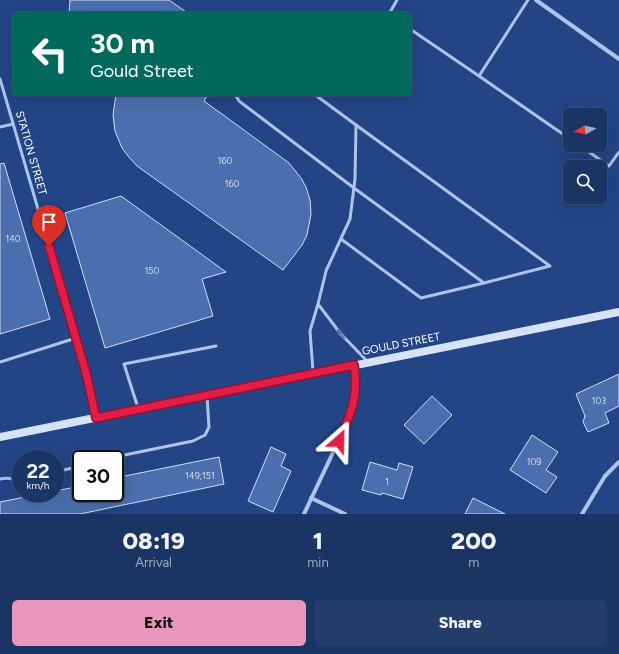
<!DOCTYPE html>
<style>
body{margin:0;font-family:Figtree,sans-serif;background:#233c6a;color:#f1f3f6;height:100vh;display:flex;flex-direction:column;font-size:15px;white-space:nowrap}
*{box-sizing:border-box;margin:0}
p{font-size:13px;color:#9faabf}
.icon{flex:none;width:22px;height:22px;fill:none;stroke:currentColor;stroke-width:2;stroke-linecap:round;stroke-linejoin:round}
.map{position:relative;height:514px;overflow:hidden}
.side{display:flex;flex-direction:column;background:#1a3464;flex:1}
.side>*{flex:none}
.hud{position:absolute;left:12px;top:12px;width:400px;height:84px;border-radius:6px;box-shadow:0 4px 16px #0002,0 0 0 1px #384f78;background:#00695c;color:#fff;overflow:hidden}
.needle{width:26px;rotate:262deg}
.tools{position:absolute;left:563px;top:108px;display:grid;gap:8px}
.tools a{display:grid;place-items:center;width:44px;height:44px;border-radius:6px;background:#1a3464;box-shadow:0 4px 16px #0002,0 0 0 1px #384f78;font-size:20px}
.speed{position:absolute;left:12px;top:450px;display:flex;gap:8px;font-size:20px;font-weight:700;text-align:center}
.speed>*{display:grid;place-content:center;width:52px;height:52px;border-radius:50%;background:#1a3464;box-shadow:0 4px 16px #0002,0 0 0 1px #384f78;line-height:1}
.speed small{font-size:10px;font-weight:400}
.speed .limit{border:2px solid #111;border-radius:6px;background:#fff;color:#111}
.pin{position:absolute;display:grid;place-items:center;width:34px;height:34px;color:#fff;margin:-41px -17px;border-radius:50% 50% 50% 0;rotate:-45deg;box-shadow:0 0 4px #0007}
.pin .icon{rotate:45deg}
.me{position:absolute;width:44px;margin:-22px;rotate:25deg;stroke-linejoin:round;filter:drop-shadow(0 0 3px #0008)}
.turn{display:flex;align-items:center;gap:14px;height:84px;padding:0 12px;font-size:18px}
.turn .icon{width:52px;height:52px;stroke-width:2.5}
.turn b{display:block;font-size:28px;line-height:34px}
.eta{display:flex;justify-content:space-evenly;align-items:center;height:68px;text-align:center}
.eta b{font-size:24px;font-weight:800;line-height:28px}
.button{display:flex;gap:8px;margin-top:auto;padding:8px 12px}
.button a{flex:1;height:46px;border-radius:6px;background:#e797bd;color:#111;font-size:16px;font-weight:800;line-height:46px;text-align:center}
.button a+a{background:#233c6a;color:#f1f3f6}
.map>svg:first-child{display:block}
.building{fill:#4b6fae;stroke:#d1dff7}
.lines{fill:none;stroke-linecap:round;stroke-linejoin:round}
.lane{stroke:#adc3e9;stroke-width:3}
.street{stroke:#adc3e9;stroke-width:4}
.secondary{stroke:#d7e2f7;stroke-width:8}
.oneway{fill:#5371a9}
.route-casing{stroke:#92132f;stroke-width:10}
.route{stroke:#e11d48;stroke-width:7}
.labels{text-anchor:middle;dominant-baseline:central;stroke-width:3.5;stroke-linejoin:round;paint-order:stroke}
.number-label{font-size:9px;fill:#d2dbeb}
.street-label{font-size:11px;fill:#fff;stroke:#234586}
</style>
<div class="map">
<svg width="619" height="514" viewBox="0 0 619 514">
<rect width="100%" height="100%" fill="#234586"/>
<!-- building -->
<g class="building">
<path d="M70,0h99l20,14h-120z"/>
<path d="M116,94h92l-4,7 85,62 12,15 5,9 4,13 1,14 -4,21 -5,10 -19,25 -146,-104 -9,-10 -6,-8 -7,-17 -2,-16z"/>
<path d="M4,163l46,156 -50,15v-170z"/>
<path d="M121,196l105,76 -24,7 11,37 -108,32 -40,-135z"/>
<path d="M619,374v32l-14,7 4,10 -21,9 -5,-10 2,-6 -9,-22z"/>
<path d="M432,396l20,19 -28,29 -20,-19z"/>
<path d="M532,435l26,17 -12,18 11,7 -11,16 -36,-23z"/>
<path d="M271,447l15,7 -5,12 10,5 -18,41 -25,-11z"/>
<path d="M219,457l5,27 -144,30h-80v-12l45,-9h10v-2l26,-5v7h34v-15z"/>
<path d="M370,462l27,8 2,-7 14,4 -10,32 -21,-6 -1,2 -19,-5z"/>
<path d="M473,498l32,16h-40z"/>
</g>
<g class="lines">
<!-- lane -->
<g class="lane">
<path d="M389,14l8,-14"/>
<path d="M410,29l69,47 49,-76"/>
<path d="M479,76l91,63"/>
<path d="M0,79l86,294 10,45"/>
<path d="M235,94l4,7 115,87 130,95 66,-17 -194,-141"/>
<path d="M314,94l42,31 -1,54 -5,40 -24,52 -8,33"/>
<path d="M0,127l13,-3"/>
<path d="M579,145l30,21 10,-14"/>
<path d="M341,239l80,59 63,-15"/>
<path d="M0,362l76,-24"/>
<path d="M313,372l-3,-41 8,-27 22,29 27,28"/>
<path d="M138,408l-14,-44 92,-18"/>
<path d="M105,459l88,-18 12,-6 4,-8 -2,-31"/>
<path d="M55,472l26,-6"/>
<path d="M0,479c9,-2 14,0 21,5"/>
</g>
<!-- street -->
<g class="street">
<path d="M536,0l83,59"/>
<path d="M311,498l34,16"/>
<path d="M304,514l41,-87 9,-23 2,-20 -2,-18"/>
<path d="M582,514l23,-38 14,-14"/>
</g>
<!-- secondary -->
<path class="secondary" d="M0,437l619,-125"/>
</g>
<!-- one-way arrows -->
<defs><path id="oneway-solid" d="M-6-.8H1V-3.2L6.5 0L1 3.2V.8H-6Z"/></defs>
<use class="oneway" href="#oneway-solid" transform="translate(341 334) rotate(-131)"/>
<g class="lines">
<!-- route casing -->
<g class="route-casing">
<path id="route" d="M49,246l37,127 10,45 258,-53c5,31 -3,49 -15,76"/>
</g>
<!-- route -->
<use href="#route" class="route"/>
</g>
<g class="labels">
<!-- number labels -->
<g class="number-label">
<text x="225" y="160">160</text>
<text x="232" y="183">160</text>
<text x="13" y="238">140</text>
<text x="152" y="270">150</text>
<text x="599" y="400">103</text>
<text x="534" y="461">109</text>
<text x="200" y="475">149;151</text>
<text x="387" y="481">1</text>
</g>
<!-- street labels -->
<g class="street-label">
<text transform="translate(31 153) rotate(74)">STATION STREET</text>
<text transform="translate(401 344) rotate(-11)">GOULD STREET</text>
</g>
</g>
</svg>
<div class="tools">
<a><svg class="needle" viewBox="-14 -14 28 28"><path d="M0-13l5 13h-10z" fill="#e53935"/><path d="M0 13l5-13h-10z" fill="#9faabf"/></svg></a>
<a><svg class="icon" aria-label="search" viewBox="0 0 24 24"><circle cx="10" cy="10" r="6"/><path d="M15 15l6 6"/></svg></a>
</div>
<div class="speed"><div>22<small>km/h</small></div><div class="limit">30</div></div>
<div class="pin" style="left:49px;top:246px;background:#d93025"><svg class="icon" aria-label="arrive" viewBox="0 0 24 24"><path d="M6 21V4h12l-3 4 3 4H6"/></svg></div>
<svg class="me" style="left:339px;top:441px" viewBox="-20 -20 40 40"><path d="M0-17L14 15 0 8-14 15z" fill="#e11d48" stroke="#fff" stroke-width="4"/></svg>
<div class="hud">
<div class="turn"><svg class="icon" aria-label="left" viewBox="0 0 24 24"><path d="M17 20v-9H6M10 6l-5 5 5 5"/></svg><div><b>30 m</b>Gould Street</div></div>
</div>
</div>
<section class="side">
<div class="eta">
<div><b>08:19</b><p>Arrival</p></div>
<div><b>1</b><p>min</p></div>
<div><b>200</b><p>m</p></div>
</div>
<div class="button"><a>Exit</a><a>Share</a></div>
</section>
